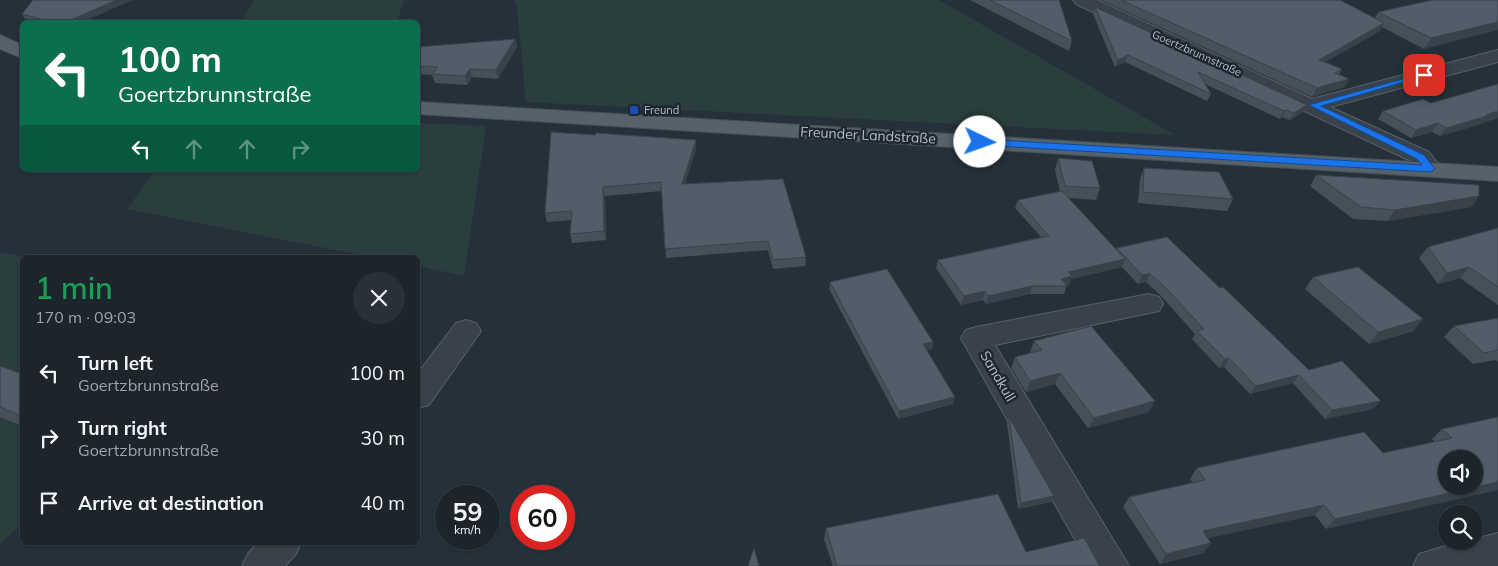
<!DOCTYPE html>
<meta charset="utf-8">
<style>
body{margin:0;font-family:Mulish,sans-serif;background:#293138;color:#f1f3f6;height:100vh;display:flex;flex-direction:column;font-size:19px;white-space:nowrap}
*{box-sizing:border-box;margin:0}
p{font-size:16px;color:#a0a5a9}
.icon{flex:none;width:28px;height:28px;fill:none;stroke:currentColor;stroke-width:2;stroke-linecap:round;stroke-linejoin:round}
.map{position:relative;flex:1;overflow:hidden}
.drawer{position:absolute;left:20px;top:255px;width:400px;height:290px;display:flex;flex-direction:column;background:#1c252c;border-radius:8px;box-shadow:0 1px 4px #0004,0 0 0 1px #3a4248}
.drawer>*{flex:none}
.top-card{position:absolute;left:20px;top:20px;width:400px;height:152px;border-radius:8px;box-shadow:0 1px 4px #0004,0 0 0 1px #3a4248;background:#0b6e4f;color:#fff;overflow:hidden}
.tools{position:absolute;left:1438px;top:450px;display:grid;gap:10px}
.tools a{display:grid;place-items:center;width:45px;height:45px;border-radius:50%;background:#1c252c;box-shadow:0 1px 4px #0004,0 0 0 1px #3a4248;font-size:25px}
.speed{position:absolute;left:435px;top:485px;display:flex;gap:10px;font-size:25px;font-weight:700;text-align:center}
.speed>*{display:grid;place-content:center;width:65px;height:65px;border-radius:50%;background:#1c252c;box-shadow:0 1px 4px #0004,0 0 0 1px #3a4248;line-height:1}
.speed small{font-size:12px;font-weight:400}
.speed .limit{border:8px solid #d22;background:#fff;color:#111}
.pin{position:absolute;display:grid;place-items:center;width:42px;height:42px;color:#fff;margin:-21px;border-radius:10px;box-shadow:0 2px 8px #0006}
.me{position:absolute;width:55px;margin:-28px;rotate:93deg;stroke-linejoin:round;filter:drop-shadow(0 0 4px #0008)}
.turn{display:flex;align-items:center;gap:18px;height:105px;padding:0 15px;font-size:22px}
.turn .icon{width:65px;height:65px;stroke-width:2.5}
.turn b{display:block;font-size:35px;line-height:42px}
.lanes{display:flex;align-items:center;height:48px;padding:0 15px;background:#0003;justify-content:center;gap:25px;direction:ltr}
.lanes .off{opacity:.35}
.round{display:grid;place-items:center;flex:none;width:52px;height:52px;border-radius:26px;background:#293138}
.overview{display:flex;align-items:center;justify-content:space-between;height:85px;padding:0 15px}
h1{font-size:30px;font-weight:600;line-height:38px;color:#1e9e55}
ul{padding:0;list-style:none}
li{display:flex;align-items:center;gap:15px;height:65px;padding:0 15px}
li div{flex:1}
li b{display:block;font-size:19px}
li em{font-style:normal}
.map>svg:first-child{display:block}
.green{fill:#2a3f3d}
.lines{fill:none;stroke-linecap:round;stroke-linejoin:round}
.minor-casing{stroke:#576068;stroke-width:2}
.major-casing{stroke:#454e56;stroke-width:2}
.minor{fill:#39424a;fill-rule:evenodd}
.major{fill:#57616a;fill-rule:evenodd}
.wall{fill:#465059}
.shaded-wall{fill:#394149}
.building{fill:#515d68;stroke:#394149;fill-rule:evenodd}
.route{fill:#1a73e8;stroke:#114b97}
.transit-dot{fill:#1a4fb4;stroke:#1e272f;stroke-width:2}
.labels{text-anchor:middle;dominant-baseline:central;stroke-width:5;stroke-linejoin:round;paint-order:stroke}
.far-street-label{font-size:11px;fill:#b4bdc6;stroke:#1e272f}
.far-poi-label{font-size:11px;fill:#b4bdc6;stroke:#1e272f;text-anchor:start}
.street-label{font-size:14px;fill:#b4bdc6;stroke:#1e272f}
</style>
<div class="map">
<svg width="1498" height="566" viewBox="0 0 1498 566">
<rect width="100%" height="100%" fill="#25313a"/>
<!-- green -->
<g class="green">
<path d="M254,0h150l-7,22h-156z"/>
<path d="M514,0h425l236,135 -649,-33 -9,-94z"/>
<path d="M418,123l68,3 -22,150 -46,-10v-8l-46,-1 -245,-48 29,-39h262z"/>
<path d="M0,252l24,5 -2,267 -22,20z"/>
</g>
<g class="lines">
<!-- minor casing -->
<g class="minor-casing">
<g id="minor">
<path d="M1073,0h24l215,99 186,-49v12l-168,45 99,45 13,17 -4,5c-13,3 -17,-1 -25,-12l-337,-158z"/>
<path d="M1149,294l10,3 4,7 -4,7 -164,34 134,221h-39l-129,-228 5,-8 10,-3z"/>
<path d="M466,320l10,3 5,8 -52,74 -11,3v-35l38,-50z"/>
<path d="M1498,533v33h-85l6,-12 44,-13h11v-2z"/>
<path d="M258,542h43l-5,12 -11,12h-43l6,-12z"/>
</g>
</g>
<!-- major casing -->
<g class="major-casing">
<g id="major">
<path d="M0,35l22,10v13l-22,-9z"/>
<path d="M418,102l1080,65v14l-1080,-67z"/>
</g>
</g>
<!-- minor -->
<use href="#minor" class="minor"/>
<!-- major -->
<use href="#major" class="major"/>
</g>
<!-- wall -->
<g class="wall">
<path d="M132,0l-50,22h-46l-11,-3 -3,-5z"/>
<path d="M970,0h89l13,41 -3,10z"/>
<path d="M1101,0h239l35,18 3,-6 120,-12 -74,49 -42,-22 -2,4 -55,31 17,7 -3,5 10,5 -5,8 -32,10z"/>
<path d="M1095,7l208,105 -13,8 -8,-3 -2,2 -75,-35 6,10 -4,7 -82,-39 -10,5 -22,-53z"/>
<path d="M515,39l2,8 -19,32 -26,-2 -5,8 -32,-2 -3,-8 -14,-1v-27z"/>
<path d="M1498,84v34l-16,5 -1,1 -41,12 -8,-4 -21,6 -33,-19 5,-8 48,-8z"/>
<path d="M595,135l101,5v9l-11,35 121,73 -1,9 -32,3 -5,-19 -102,8 -4,-67 -57,5 1,44 -34,3 -2,-9 1,-14 -24,2 -2,-9z"/>
<path d="M1058,158l42,30 -4,12 -28,-2 48,51 1,-1 103,40 89,82 64,39 -48,10 -32,-36 -43,11 -26,-27 -5,1 -27,-29 3,-5 -34,-38 -15,-14 -8,2 -16,-17 -51,12 -2,6h-2l-3,9h-35l-43,10 -3,-4 -22,5 -25,-37 2,-8 103,-23 -26,-29 3,-8 42,-9 -5,-21z"/>
<path d="M1144,168l89,31 -6,12 -89,-8 2,-24z"/>
<path d="M1316,175l163,21 -8,11 -84,14 -34,-2 -43,-33z"/>
<path d="M1498,228v77l-38,-27 -22,6 -19,-26 9,-11z"/>
<path d="M1313,277l101,54 -45,13 -64,-55z"/>
<path d="M830,282l103,60 -1,7 -5,1 26,54 -55,15 -69,-130z"/>
<path d="M1498,318v44l-2,-2 -23,4 -29,-27 10,-11z"/>
<path d="M1034,341l115,71 -61,16 -33,-44 -29,8 -15,-24 4,-11 16,-4 -1,-1z"/>
<path d="M0,366l22,8v52l-22,-9z"/>
<path d="M1009,417l42,85 -33,7 -11,-86z"/>
<path d="M1498,417l-172,112 -11,-14 -107,23 -4,15 -44,11 -37,-57 6,-10 64,-14 -3,-4 7,-11 186,-15 52,-11 -3,-3 10,-10z"/>
<path d="M826,528l200,24 74,14h-267l-9,-27z"/>
</g>
<!-- shaded-wall -->
<g class="shaded-wall">
<path d="M117,0h15l-50,22h-16z"/>
<path d="M1498,22v8l-74,19 7,-11z"/>
<path d="M1384,23l-4,8 -65,37 4,-8z"/>
<path d="M515,39l2,8 -19,32 -2,-9z"/>
<path d="M1128,55l-3,7 -10,5 3,-7z"/>
<path d="M470,69l2,8 -5,8 -2,-9z"/>
<path d="M1349,79l-5,8 -32,10 5,-9z"/>
<path d="M1307,105l-4,7 -13,8 4,-7z"/>
<path d="M1286,110l-4,7 -2,2 4,-8z"/>
<path d="M1498,111v7l-16,5 -1,1 -41,12 6,-8z"/>
<path d="M1438,123l-6,9 -21,6 5,-8z"/>
<path d="M696,140v9l-14,44v-9z"/>
<path d="M603,187l2,9 1,44 -2,-9z"/>
<path d="M1479,196l-8,11 -84,14 8,-11z"/>
<path d="M1125,259l-3,8 -51,12 -2,6 -5,1 -3,-7 7,-7z"/>
<path d="M1469,267l-9,11 -22,6 9,-11z"/>
<path d="M1150,274l-4,8 -8,2 4,-9z"/>
<path d="M1032,286l-3,8 -43,10 2,-8z"/>
<path d="M985,291l-2,9 -22,5 3,-9z"/>
<path d="M1423,319l-9,12 -45,13 9,-12z"/>
<path d="M933,342l-1,7 -11,2 2,-7z"/>
<path d="M1229,358l-5,9 -5,1 6,-9z"/>
<path d="M1060,373l-5,11 -29,8 4,-11z"/>
<path d="M1299,375l-6,8 -43,11 6,-8z"/>
<path d="M955,397l-2,7 -55,15 1,-8z"/>
<path d="M1155,401l-6,11 -61,16 6,-10z"/>
<path d="M1381,401l-8,8 -48,10 7,-9z"/>
<path d="M1498,482v8l-172,39 9,-10z"/>
<path d="M1054,496l-3,6 -33,7 3,-6z"/>
<path d="M1324,505l-9,10 -120,26 8,-10z"/>
<path d="M1211,543l-7,10 -44,11 6,-10z"/>
</g>
<!-- building -->
<g class="building">
<path d="M33,0h84l-51,22h-15l-29,-8z"/>
<path d="M990,0h69l13,41z"/>
<path d="M1121,0h219l44,23 -65,37 23,9 -7,4 14,6 -32,9z"/>
<path d="M1432,0h66v22l-67,16 -53,-26z"/>
<path d="M1095,7l212,98 -13,8 -8,-3 -2,1 -86,-39 13,22 -83,-39 -10,5z"/>
<path d="M515,39l-19,31 -26,-1 -5,7 -33,-2 6,-7 -20,-1v-19z"/>
<path d="M1498,84v27l-12,4 1,1 -41,12 -8,-5 -22,7 -33,-19 40,-12 8,4z"/>
<path d="M551,132l44,3 1,-2 100,7 -14,44 101,-5 23,78 -33,3 -5,-19 -103,8 -4,-67 -58,5 1,44 -34,3 2,-23 -27,2z"/>
<path d="M1058,158l34,3 8,27 -35,-2z"/>
<path d="M1144,168l75,4 14,27 -90,-7z"/>
<path d="M1316,175l163,10v11l-84,14 -34,-3z"/>
<path d="M1062,191l63,68 -57,13 4,4 -11,3 6,7h-35l-44,10 -3,-5 -21,5 -26,-36 111,-24 -31,-36z"/>
<path d="M1498,228v59l-29,-20 -22,6 -19,-26z"/>
<path d="M1167,237l53,51 3,-1 86,83 33,-9 39,40 -49,9 -33,-35 -43,11 -27,-28 -4,1 -28,-28 7,-2 -39,-42 -15,-13 -8,1 -25,-27z"/>
<path d="M1358,267l65,52 -45,13 -65,-55z"/>
<path d="M887,269l46,73 -10,2 32,53 -56,14 -69,-129z"/>
<path d="M1498,318v32l-14,3 -30,-27z"/>
<path d="M1091,326l64,75 -61,17 -34,-45 -30,8 -15,-24 27,-7 -8,-9z"/>
<path d="M0,366l22,8v42l-22,-9z"/>
<path d="M1009,417l45,79 -33,7z"/>
<path d="M1498,417v65l-163,37 -11,-14 -121,26 8,12 -45,11 -37,-57 76,-17 -8,-12 167,-36 19,21 69,-15 -10,-9zM1446,459h28v27h-28z"/>
<path d="M998,494l28,58 58,-14 16,28h-263l-11,-38z"/>
<path d="M754,548l5,18h-11z"/>
</g>
<!-- route -->
<path class="route" d="M1421,74l7,1 -107,31 103,49 11,14 -5,3 -450,-27 -4,-3 4,-3 442,26 -5,-6 -108,-54z"/>
<!-- markers -->
<rect class="transit-dot" x="629" y="105" width="10" height="10" rx="2.5"/>
<g class="labels">
<!-- far-street labels -->
<g class="far-street-label">
<text transform="translate(1197 53) rotate(24)">Goertzbrunnstraße</text>
</g>
<!-- far-poi labels -->
<g class="far-poi-label">
<text x="644" y="110">Freund</text>
</g>
<!-- street labels -->
<g class="street-label">
<text transform="translate(868 135) rotate(3)">Freunder Landstraße</text>
<text transform="translate(998 376) rotate(60)">Sandkull</text>
</g>
</g>
</svg>
<div class="tools">
<a><svg class="icon" aria-label="sound" viewBox="0 0 24 24"><path d="M4 9h4l5-4v14l-5-4H4zM17 9q2 3 0 6"/></svg></a>
<a><svg class="icon" aria-label="search" viewBox="0 0 24 24"><circle cx="10" cy="10" r="6"/><path d="M15 15l6 6"/></svg></a>
</div>
<div class="speed"><div>59<small>km/h</small></div><div class="limit">60</div></div>
<div class="pin" style="left:1424px;top:75px;background:#d93025"><svg class="icon" aria-label="arrive" viewBox="0 0 24 24"><path d="M6 21V4h12l-3 4 3 4H6"/></svg></div>
<svg class="me" style="left:980px;top:142px" viewBox="-20 -20 40 40"><circle r="19" fill="#fff"/><path d="M0-13L10 11 0 6-10 11z" fill="#1a73e8"/></svg>
<div class="top-card">
<div class="turn"><svg class="icon" aria-label="left" viewBox="0 0 24 24"><path d="M17 20v-9H6M10 6l-5 5 5 5"/></svg><div><b>100 m</b>Goertzbrunnstraße</div></div>
<div class="lanes"><svg class="icon" aria-label="left" viewBox="0 0 24 24"><path d="M17 20v-9H6M10 6l-5 5 5 5"/></svg><svg class="icon off" aria-label="ahead" viewBox="0 0 24 24"><path d="M12 20V5M6 11l6-6 6 6"/></svg><svg class="icon off" aria-label="ahead" viewBox="0 0 24 24"><path d="M12 20V5M6 11l6-6 6 6"/></svg><svg class="icon off" aria-label="right" viewBox="0 0 24 24"><path d="M7 20v-9h11M14 6l5 5-5 5"/></svg></div>
</div>
<section class="drawer">
<div class="overview"><div><h1>1 min</h1><p>170 m · 09:03</p></div><a class="round"><svg class="icon" aria-label="close" viewBox="0 0 24 24"><path d="M6 6l12 12M18 6L6 18"/></svg></a></div>
<ul>
<li><svg class="icon" aria-label="left" viewBox="0 0 24 24"><path d="M17 20v-9H6M10 6l-5 5 5 5"/></svg><div><b>Turn left</b><p>Goertzbrunnstraße</p></div><em>100 m</em></li>
<li><svg class="icon" aria-label="right" viewBox="0 0 24 24"><path d="M7 20v-9h11M14 6l5 5-5 5"/></svg><div><b>Turn right</b><p>Goertzbrunnstraße</p></div><em>30 m</em></li>
<li><svg class="icon" aria-label="arrive" viewBox="0 0 24 24"><path d="M6 21V4h12l-3 4 3 4H6"/></svg><div><b>Arrive at destination</b></div><em>40 m</em></li>
</ul>
</section>
</div>
